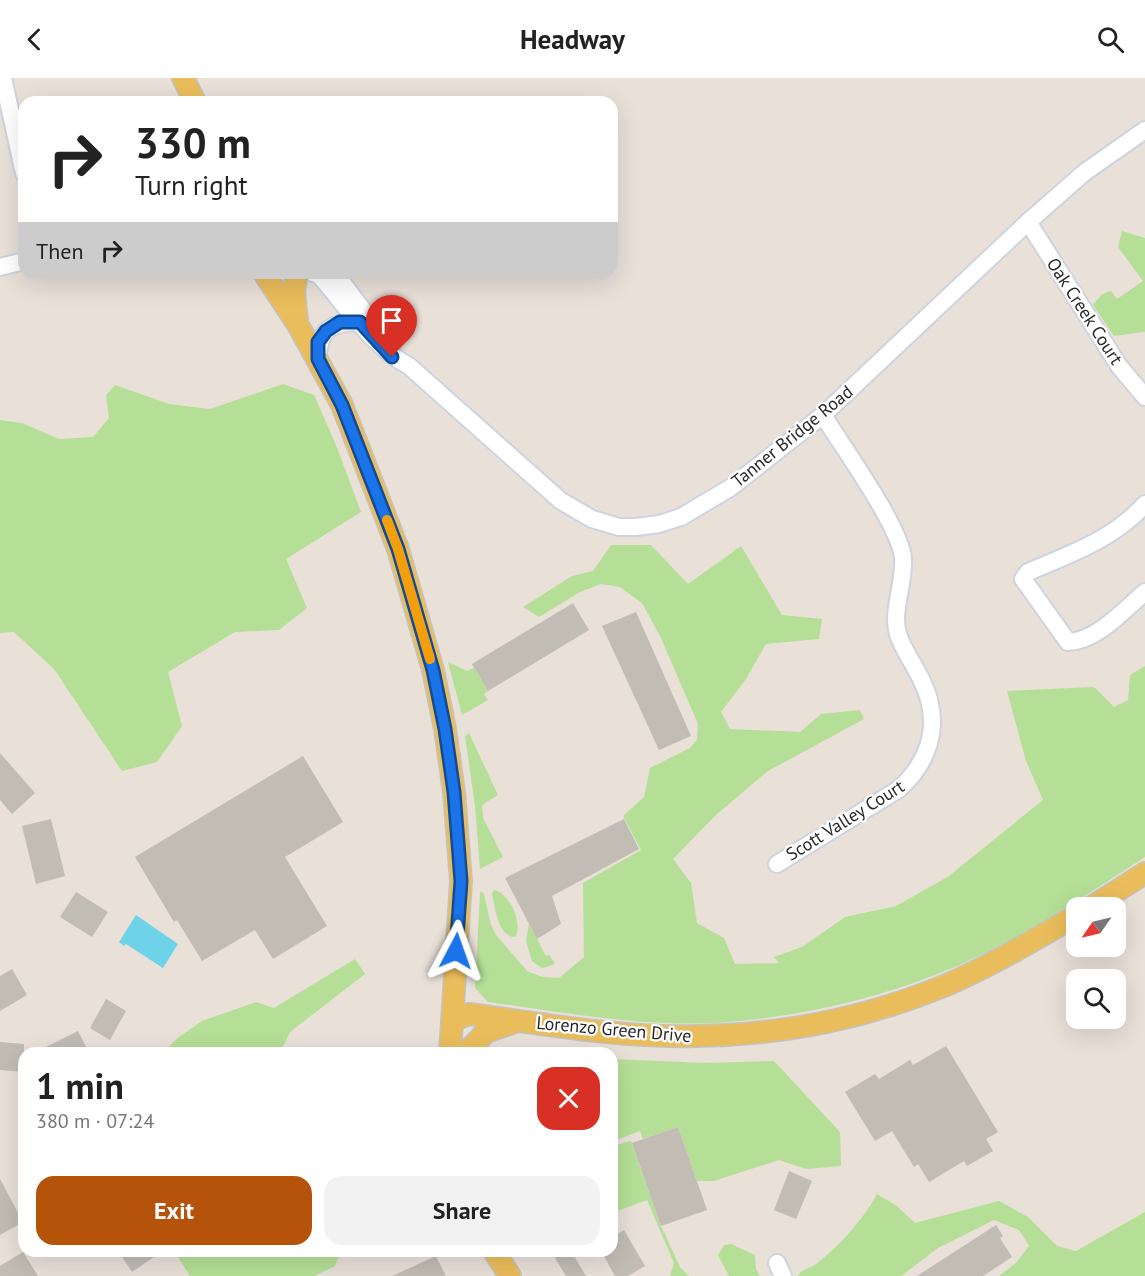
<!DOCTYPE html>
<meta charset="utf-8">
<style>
body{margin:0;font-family:"PT Sans",sans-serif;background:#f2f2f2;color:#222;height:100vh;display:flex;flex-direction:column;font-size:22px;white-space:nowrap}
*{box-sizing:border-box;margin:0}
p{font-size:20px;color:#767676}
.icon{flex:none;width:33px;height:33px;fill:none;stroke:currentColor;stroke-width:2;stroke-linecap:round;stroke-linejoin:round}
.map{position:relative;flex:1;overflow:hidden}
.drawer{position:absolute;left:18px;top:969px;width:600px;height:210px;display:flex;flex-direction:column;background:#fff;border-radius:18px;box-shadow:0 6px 24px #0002}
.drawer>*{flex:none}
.guide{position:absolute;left:18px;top:18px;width:600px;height:183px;border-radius:18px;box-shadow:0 6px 24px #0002;background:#fff;color:#222;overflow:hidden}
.needle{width:39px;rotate:236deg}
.fabs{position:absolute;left:1066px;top:819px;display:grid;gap:12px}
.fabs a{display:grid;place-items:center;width:60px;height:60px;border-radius:12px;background:#fff;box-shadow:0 6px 24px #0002;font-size:30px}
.pin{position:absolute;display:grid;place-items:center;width:51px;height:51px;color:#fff;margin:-62px -26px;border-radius:50% 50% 50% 0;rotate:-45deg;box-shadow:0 0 6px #0007}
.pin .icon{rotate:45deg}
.me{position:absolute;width:66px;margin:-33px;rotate:4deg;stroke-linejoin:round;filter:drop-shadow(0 0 4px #0008)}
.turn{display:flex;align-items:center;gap:21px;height:126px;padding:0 18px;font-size:27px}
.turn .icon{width:78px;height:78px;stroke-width:2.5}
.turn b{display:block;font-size:42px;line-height:51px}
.then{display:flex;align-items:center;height:57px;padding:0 18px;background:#0003;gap:12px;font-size:22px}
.round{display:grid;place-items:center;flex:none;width:63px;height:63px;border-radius:18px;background:#f2f2f2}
.head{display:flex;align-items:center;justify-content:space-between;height:102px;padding:0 18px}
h1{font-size:36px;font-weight:600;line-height:45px}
.action{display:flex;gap:12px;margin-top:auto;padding:12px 18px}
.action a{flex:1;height:69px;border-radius:18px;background:#b45309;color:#fff;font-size:24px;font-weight:600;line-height:69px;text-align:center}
.action a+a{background:#f2f2f2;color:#222}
header{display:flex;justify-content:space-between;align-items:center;height:78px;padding:0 18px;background:#fff;font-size:27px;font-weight:600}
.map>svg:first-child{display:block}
.green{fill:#b5df96}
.water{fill:#6ed3e9}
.building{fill:#c1bcb4}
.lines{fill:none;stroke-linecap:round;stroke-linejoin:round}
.minor-casing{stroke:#ced3e0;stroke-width:20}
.major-casing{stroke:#c3c3c3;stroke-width:24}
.minor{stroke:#fff;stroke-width:16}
.major{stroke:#eabd5c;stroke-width:21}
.route-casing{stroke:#114b97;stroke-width:15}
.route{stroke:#1a73e8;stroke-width:10}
.slow{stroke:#f59e0b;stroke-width:10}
.labels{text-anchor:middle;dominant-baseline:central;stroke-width:4.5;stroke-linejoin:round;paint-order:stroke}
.street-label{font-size:18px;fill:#272727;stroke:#fff}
</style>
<header><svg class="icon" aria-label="back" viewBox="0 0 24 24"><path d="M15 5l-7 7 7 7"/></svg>Headway<svg class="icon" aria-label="search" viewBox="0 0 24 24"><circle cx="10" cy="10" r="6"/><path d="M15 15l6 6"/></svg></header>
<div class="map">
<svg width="1145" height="1198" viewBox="0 0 1145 1198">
<rect width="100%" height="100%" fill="#e9e0d8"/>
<!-- green -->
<g class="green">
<path d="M1122,153l23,7v94l-31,4 -21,-31 9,-11 9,-3 6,8 26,-18 -25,-34z"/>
<path d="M283,306l31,11 22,50 25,67 -75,47 21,49 -28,22 -44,2 -67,40 14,54 -25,36 -35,9 -68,-102 -40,-37 -14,1v-213l22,3 37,16 34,-2 16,-19 -3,-23 9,-10 54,19 41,5z"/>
<path d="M611,467h40l37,39 53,-38 41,69 40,4 -3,20 -53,5 -20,35 -25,33 9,17 70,3 21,-18 39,-4 4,9 -96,52 -51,43 -44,45 18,24 6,40 27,15 11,26 44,-1 -5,-6 28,-10 43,-30 51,-11 53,-30 94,-76 -17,-39 -19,-70 87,-4 20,20 14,-7 2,-25 15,-9v191c-67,43 -136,90 -210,118 -59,23 -122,38 -185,45 -87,11 -176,-6 -262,-18l-13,-14 5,-94 1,-3 3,3 7,31 5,10 31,36 15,6 17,1 25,-21 -1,-74 58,-33 -18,-34 21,-19 6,-29 40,-20 7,-8 1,-16 -37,-86 -19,-35 -22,-16 -19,-3 -21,8 -41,25 -16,-10 49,-31 21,-5z"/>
<path d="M448,584l19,9 7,-3 14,23 -4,3 4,6 -26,15z"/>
<path d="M469,655l29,62 -16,10 1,13 20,39 -23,12 -5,-63 -10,-70z"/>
<path d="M494,812c15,2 30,35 21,47 -17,0 -20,-30 -23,-44z"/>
<path d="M529,846l17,32 3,-1 6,8 -2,2 -11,3 -10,-7 -6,-20z"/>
<path d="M355,881l10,15 -75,58 -10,21h-118l17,-16 23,-16 54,-19 18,6z"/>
<path d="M612,981l93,4 69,-2 66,71 1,34 -35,3 -27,-9 -65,21h-17l-19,-54 -35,12 -3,-8 -24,9 -4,-2z"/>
<path d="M631,1063l30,85 19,41 9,9h-19l4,-13 -27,-63 -35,13v-67z"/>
<path d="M877,1116l20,12 18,17 84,-22 29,16 29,29 19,5 69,-39v64h-146l17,-13 13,-17 -10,-16 -25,-10 -56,28 -37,28h-103c4,-8 12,-7 18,-12 21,-15 50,-48 61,-70z"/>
<path d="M731,1166l24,11 1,14 4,7h-31l-11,-21 6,-10z"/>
<path d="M174,1173h167l-6,15 -20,10h-125z"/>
</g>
<!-- water -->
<path class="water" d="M136,837l42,29 -15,24 -37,-24 -2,2 -5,-4z"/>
<!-- building -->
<g class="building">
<path d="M573,525l16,27 -101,61 -16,-27z"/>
<path d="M636,534l55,124 -32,14 -57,-124z"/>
<path d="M0,675l35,40 -23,21 -12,-14z"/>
<path d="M303,678l40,66 -58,35 42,69 -54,33 -18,-29 -53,31 -25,-41 -3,2 -39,-65z"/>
<path d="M51,741l14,57 -29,8 -14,-58z"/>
<path d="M624,741l15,30 -87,47 9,28 -24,15 -32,-61z"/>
<path d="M76,814l32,20 -16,25 -32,-20z"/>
<path d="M12,891l15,26 -27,16v-35z"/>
<path d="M106,921l20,12 -16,29 -20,-12z"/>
<path d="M78,953l11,22h-55z"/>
<path d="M0,964l24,2v28l-24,-2z"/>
<path d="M946,968l52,86 -12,7 7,12 -26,15 -3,-5 -35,21 -11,-18 -4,3 -22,-36 -17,10 -30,-49 30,-18 4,5 31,-19 3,5z"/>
<path d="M678,1049l29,83 -46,16 -29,-83z"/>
<path d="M789,1093l23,10 -16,38 -22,-9z"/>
<path d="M0,1101l23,43 -23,13z"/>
<path d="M996,1147l7,11 -3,2 12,19 -29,19h-66z"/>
<path d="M624,1152l21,36 -17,10h-13l-14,-25h11v-14z"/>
<path d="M118,1173h45l-31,21z"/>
<path d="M566,1173h5l15,25h-20l-11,-18z"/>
<path d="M23,1174l15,24h-38v-10z"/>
<path d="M436,1178l10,20h-54z"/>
</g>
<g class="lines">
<!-- minor casing -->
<g class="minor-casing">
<g id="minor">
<path d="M3,0l21,95"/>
<path d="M1028,144l91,144 26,31"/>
<path d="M0,189l24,-6"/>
<path d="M313,195l6,2c28,32 53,71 90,91l152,135 31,18 27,8h17l23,-3 22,-7 49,-29 93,-73 205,-193 57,-50 60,-42"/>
<path d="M335,195l28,37"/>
<path d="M318,281c0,-29 13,-37 42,-37"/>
<path d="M1145,426c-31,35 -75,50 -117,68l-5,7 45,63c29,-1 56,-32 77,-50"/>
<path d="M777,786l122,-75c33,-30 43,-69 22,-110 -7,-15 -18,-29 -23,-45 -7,-22 7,-52 5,-76 -3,-32 -61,-112 -80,-143"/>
<path d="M777,1185l6,13"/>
</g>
</g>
<!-- major casing -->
<g class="major-casing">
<g id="major">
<path d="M183,0l12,24"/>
<path d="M264,195l34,52 44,80 56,144 35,121 12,59 9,63 7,89 -11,172"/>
<path d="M297,195l-3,18 3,30"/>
<path d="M1090,830l55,-35"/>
<path d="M452,943l17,-7c75,10 151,24 227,22 84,-1 170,-18 248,-50 47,-20 90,-46 133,-71"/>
<path d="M466,975l20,-21 29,-10"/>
<path d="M494,1173l16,25"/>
</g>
</g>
<!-- minor -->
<use href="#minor" class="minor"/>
<!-- major -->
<use href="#major" class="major"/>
</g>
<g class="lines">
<!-- route casing -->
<g class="route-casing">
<path id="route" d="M392,279l-32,-35h-20l-14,9 -8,11v17l24,46 56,144 35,121 12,59 9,63 7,89 -5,70"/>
</g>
<!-- route -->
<use href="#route" class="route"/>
<!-- slow -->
<path class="slow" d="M387,442l11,29 32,110"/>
</g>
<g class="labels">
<!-- street labels -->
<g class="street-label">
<text transform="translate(1085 233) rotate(57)">Oak Creek Court</text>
<text transform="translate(792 358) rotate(-39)">Tanner Bridge Road</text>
<text transform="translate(845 742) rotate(-32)">Scott Valley Court</text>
<text transform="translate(614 951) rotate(5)">Lorenzo Green Drive</text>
</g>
</g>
</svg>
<div class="fabs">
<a><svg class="needle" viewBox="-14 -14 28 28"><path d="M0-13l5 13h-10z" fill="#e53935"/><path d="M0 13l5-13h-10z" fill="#767676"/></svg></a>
<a><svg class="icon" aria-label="search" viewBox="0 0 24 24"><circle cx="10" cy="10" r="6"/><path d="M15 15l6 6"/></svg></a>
</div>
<div class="pin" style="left:392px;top:279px;background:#d93025"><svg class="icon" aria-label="arrive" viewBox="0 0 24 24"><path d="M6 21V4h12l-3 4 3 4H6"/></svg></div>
<svg class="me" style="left:456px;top:873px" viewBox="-20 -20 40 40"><path d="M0-17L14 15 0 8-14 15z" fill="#1a73e8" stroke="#fff" stroke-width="4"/></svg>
<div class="guide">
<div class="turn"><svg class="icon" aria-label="right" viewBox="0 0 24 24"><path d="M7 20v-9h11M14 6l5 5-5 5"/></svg><div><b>330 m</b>Turn right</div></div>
<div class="then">Then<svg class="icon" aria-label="right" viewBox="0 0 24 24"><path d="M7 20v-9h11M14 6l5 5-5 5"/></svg></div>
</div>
<section class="drawer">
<div class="head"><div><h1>1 min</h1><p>380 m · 07:24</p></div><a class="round" style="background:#d93025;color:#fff"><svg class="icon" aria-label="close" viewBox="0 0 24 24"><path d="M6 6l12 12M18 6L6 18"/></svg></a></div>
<div class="action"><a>Exit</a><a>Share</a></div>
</section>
</div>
